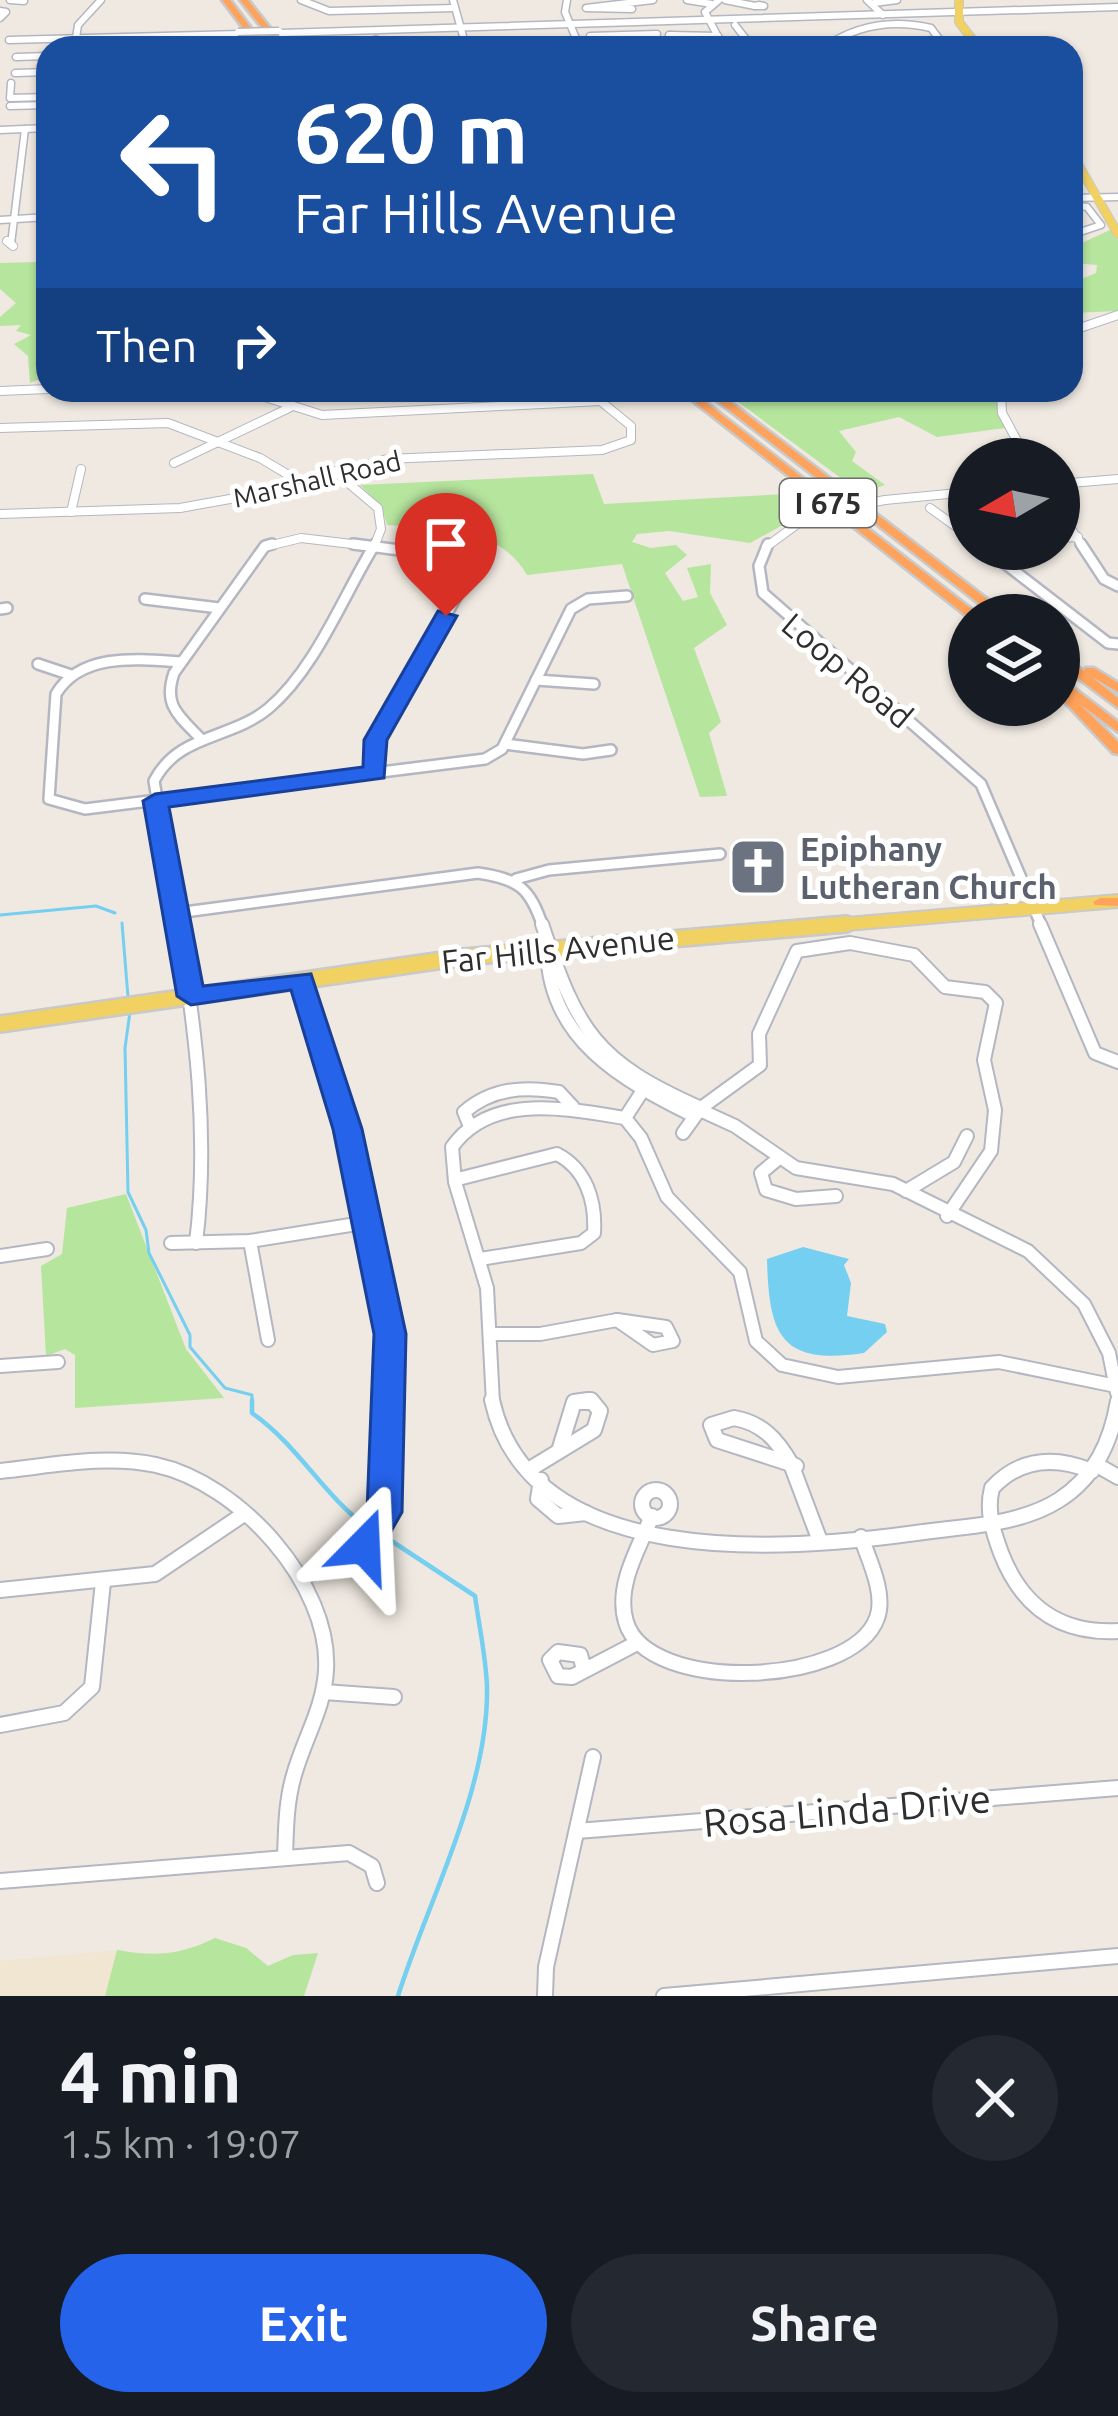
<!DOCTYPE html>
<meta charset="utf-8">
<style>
body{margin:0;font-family:Ubuntu,sans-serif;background:#242831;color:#f1f3f6;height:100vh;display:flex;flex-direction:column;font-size:45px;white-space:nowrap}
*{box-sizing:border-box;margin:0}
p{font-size:39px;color:#9ea1a6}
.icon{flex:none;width:66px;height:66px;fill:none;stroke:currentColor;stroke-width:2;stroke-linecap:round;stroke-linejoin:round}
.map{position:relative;height:1996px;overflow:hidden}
.sheet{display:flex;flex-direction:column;background:#171b24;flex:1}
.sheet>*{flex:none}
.guide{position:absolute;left:36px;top:36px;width:1047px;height:366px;border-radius:36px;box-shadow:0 3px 9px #0004;background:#1a4fa0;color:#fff;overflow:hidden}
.needle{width:78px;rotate:261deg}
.tools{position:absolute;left:948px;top:438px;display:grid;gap:24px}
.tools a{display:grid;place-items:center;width:132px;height:132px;border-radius:50%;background:#171b24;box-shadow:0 3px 9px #0004;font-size:60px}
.pin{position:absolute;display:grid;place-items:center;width:102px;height:102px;color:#fff;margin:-123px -51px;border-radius:50% 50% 50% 0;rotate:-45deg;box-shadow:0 0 12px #0007}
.pin .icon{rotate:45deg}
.me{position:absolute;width:132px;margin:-66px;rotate:21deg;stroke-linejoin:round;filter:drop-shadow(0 0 9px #0008)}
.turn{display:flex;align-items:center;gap:42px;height:252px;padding:0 60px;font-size:54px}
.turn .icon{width:156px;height:156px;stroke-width:2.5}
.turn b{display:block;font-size:84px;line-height:102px}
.then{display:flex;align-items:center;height:114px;padding:0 60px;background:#0003;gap:24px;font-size:45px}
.round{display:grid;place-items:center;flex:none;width:126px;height:126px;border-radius:63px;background:#242831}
.summary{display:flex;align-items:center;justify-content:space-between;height:204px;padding:0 60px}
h1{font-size:72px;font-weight:700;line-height:90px}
.cta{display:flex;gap:24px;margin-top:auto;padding:24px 60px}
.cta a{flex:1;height:138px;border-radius:72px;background:#2563eb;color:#fff;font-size:48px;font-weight:700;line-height:138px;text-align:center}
.cta a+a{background:#242831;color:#f1f3f6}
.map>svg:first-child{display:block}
.education{fill:#f0e6d1}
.green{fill:#b6e59e}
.water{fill:#75cff0}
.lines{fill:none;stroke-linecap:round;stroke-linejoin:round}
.stream-far1{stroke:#75cff0;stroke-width:3}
.stream{stroke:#75cff0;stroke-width:4.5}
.minor-far4-casing{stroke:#b4b7c1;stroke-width:9}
.minor-far3-casing{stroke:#b4b7c1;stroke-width:10}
.minor-far2-casing{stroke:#b4b7c1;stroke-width:14}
.minor-far1-casing{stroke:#b4b7c1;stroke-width:16}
.minor-casing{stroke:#b4b7c1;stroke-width:18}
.major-far2-casing{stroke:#c9c9c9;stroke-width:10}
.major-far1-casing{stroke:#c9c9c9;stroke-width:16}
.major-casing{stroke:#c9c9c9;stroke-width:20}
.highway-casing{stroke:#c9c9c9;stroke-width:5}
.minor-far4{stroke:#fff;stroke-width:6}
.minor-far3{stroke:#fff;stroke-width:8}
.minor-far2{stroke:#fff;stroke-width:9}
.minor-far1{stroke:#fff;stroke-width:12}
.minor{stroke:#fff;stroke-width:14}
.major-far2{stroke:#f2d163;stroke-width:8}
.major-far1{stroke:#f2d163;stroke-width:12}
.major{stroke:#f2d163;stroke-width:15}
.highway{fill:#ffa35c;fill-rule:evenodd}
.minor-bridge-far1-casing{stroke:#b4b7c1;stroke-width:9;stroke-linecap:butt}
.minor-bridge-casing{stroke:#b4b7c1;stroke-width:10;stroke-linecap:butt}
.minor-bridge-far1{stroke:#fff;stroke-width:6}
.minor-bridge{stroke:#fff;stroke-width:8}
.route{fill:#2563eb;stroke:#184099;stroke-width:3}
.labels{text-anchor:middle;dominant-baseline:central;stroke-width:10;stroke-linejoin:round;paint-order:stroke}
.far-street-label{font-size:27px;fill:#2e2e2e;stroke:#fff}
.shield{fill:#fff;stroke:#6d6d6d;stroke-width:3}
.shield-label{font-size:30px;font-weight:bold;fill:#2e2e2e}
.street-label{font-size:33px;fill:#2e2e2e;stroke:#fff}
.worship-label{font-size:33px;font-weight:bold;fill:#5b616d;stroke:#fff;text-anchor:start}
.near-street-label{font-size:39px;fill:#2e2e2e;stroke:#fff}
</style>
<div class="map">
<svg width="1118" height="1996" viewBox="0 0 1118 1996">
<rect width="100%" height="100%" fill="#efe9e1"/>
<!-- education -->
<path class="education" d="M117,1950l-12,46h-105v-35z"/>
<!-- green -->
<g class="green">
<path d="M1110,230l8,10v71l-47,2v-30l25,-10 1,-8 -26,-2v-15z"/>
<path d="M48,232v144l-18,7 -2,-27 -14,-12 17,-9 -15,-4 5,-6 -21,1v-9l16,-14 -16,-14v-26l36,-1z"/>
<path d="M722,390h227l11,5 37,-5 8,38 -68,9 -38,-20 -60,14 17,21 -4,9 33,24 -24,8z"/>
<path d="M593,474l11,30 181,-10 23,17 -58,32 -81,-12 -32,3 -5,8 19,6 25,-3 11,10 -22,18 18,28 15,-4 -11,-29 24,-4 -1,29 17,32 -33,23 27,74 -12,11 18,63 -27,1 -78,-233 -95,11c-28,-49 -89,-47 -140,-50l-5,-18 -22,-22z"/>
<path d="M126,1194l60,155 38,49 -149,10v-53l-10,-6 -19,7 -5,-90 21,-12 5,-46z"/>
<path d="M215,1938l31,10 22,18 25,-11 25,-2 -14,43h-199l12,-46c37,7 64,5 98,-12z"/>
</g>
<!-- water -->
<path class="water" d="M803,1247l46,12 -5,6 7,18 -4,33 38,8 2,8 -23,21c-85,13 -95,-20 -97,-94z"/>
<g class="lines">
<!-- stream-far1 -->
<g class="stream-far1">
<path d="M0,915l96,-9 19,7"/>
<path d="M122,923l6,74"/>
<path d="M130,1012l-5,36 3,144 18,38 3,23 41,82v12l35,41 27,7v8"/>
</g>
<!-- stream -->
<g class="stream">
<path d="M252,1400v13c46,32 71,82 116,115"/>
<path d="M384,1536l91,60c4,30 11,61 12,91 2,102 -59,213 -89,309"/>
</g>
<!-- minor-far4 casing -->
<g class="minor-far4-casing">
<g id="minor-far4">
<path d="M10,0l14,1"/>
<path d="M301,0l28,11 126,-3"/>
<path d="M453,0l10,36 -8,12"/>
<path d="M567,0l-2,12 15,36"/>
<path d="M687,0l25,4"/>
<path d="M719,0l-14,12 19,36"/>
<path d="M725,0l30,6"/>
<path d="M867,0l16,15"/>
<path d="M874,3l23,-3"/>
<path d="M759,5l5,1h-9z"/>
<path d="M632,9l-46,-1 67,-8"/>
<path d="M0,11l6,1 -6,6"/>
<path d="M735,25l18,23"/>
<path d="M281,33l837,-26"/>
<path d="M590,36l67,-2"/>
<path d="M706,36l-37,-1 49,1"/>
<path d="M76,38l2,-13 23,-25"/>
<path d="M9,40l231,-6"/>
<path d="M913,41l27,-1"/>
<path d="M860,42l9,2 -8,1z"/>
<path d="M408,43l22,-1v6"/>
<path d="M308,47l44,1"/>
<path d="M361,48l15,-9"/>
<path d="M823,48c33,-23 69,-29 108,-20l15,20"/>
<path d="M16,57l32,-1"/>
<path d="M15,73l33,-1"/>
<path d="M11,83l-1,15 38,-1"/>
<path d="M10,106l38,-1"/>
<path d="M0,130l48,-2"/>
<path d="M1071,198l47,-1"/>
<path d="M1071,205l16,2 14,18 -30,10"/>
<path d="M0,220l48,-3"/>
<path d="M11,244l14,-115"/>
</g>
</g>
<!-- minor-far3 casing -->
<g class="minor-far3-casing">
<g id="minor-far3">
<path d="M7,241l6,5"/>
<path d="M1071,331l47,-16"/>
<path d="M243,390l79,25 278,-14"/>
<path d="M1001,390l1,23 25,46"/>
<path d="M0,391l48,-2"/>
<path d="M0,428l168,-5 92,35 42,25"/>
<path d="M174,463l115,-55"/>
<path d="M334,471l44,37 3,21 -7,18"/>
<path d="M1059,484l59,-5"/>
<path d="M885,500l84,-8"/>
<path d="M930,508l39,28"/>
<path d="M1059,511l24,36"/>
<path d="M71,512l10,-43"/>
<path d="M0,514l180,-6 100,-18 107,-31 215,-9 29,-10v-14l-44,-36"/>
<path d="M1059,538l19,-1"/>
<path d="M264,547l37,-9 76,9"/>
<path d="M766,547l45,-33"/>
</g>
</g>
<!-- minor-far2 casing -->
<g class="minor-far2-casing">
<g id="minor-far2">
<path d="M353,544l101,13 15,17 -93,166 -1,33"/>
<path d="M768,544l-9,22 4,27 218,191 61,143"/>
<path d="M1081,544l23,35 14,7"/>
<path d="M986,549l122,94 10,1"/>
<path d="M145,599l74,9"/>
<path d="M0,609l7,-1"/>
<path d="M181,662c-42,-3 -100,-10 -125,32l-7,105 36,10 400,-50 17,-10 69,-140 17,-10 39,-3"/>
<path d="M38,664l33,11"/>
<path d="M536,680l58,4"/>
<path d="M200,738c-22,-23 -37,-33 -26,-65l91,-127 7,-2"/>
<path d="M505,744l78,10 28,-4"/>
<path d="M516,879l33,-9 171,-16"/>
<path d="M177,913l301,-40c41,6 52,15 65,54"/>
<path d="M179,927l-25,-146c25,-48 77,-41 115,-73 47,-40 74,-112 106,-164"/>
</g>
</g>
<!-- minor-far1 casing -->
<g class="minor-far1-casing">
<g id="minor-far1">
<path d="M178,924c18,106 31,212 18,319"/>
<path d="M542,924c36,108 53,137 159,184"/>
<path d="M1040,924l55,129 23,9"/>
<path d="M547,949c1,90 74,131 147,167"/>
<path d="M301,980l46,148 41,184 -2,91"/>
<path d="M647,1084l-22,34 16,20 26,59 73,75 16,69 26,24 56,12 161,-15 117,24"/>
<path d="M700,1110l35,16 61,42 97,16 135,67 56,53 25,49 8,40"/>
<path d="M469,1124l-5,-12c28,-24 60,-26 95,-20l14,15"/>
<path d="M683,1133l18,-25 59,-43 -1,-31 38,-83 53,-8 64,12 31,32 40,5 11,11 -12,57 11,50 -4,41 -44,65"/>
<path d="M779,1158l-18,15 5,17 30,9 40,-3"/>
<path d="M458,1179l99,-25c29,15 39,47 37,79l-13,10 -101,16"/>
<path d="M906,1191l48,-29 13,-26"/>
<path d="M250,1241l18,99"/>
<path d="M171,1243l79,-2 119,-19"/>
<path d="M0,1256l47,-7"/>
<path d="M617,1320l49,7 7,14 -20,4z"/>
<path d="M490,1334h50l77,-14"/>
<path d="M0,1366l58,-4"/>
<path d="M493,1403l-6,-115 -32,-106 -3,-35c39,-55 115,-38 173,-29"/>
<path d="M574,1403h20"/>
</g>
</g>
<!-- minor casing -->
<g class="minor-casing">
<g id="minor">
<path d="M492,1400c38,172 294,151 424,133 47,-7 102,-7 143,-33 36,-23 52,-58 59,-99"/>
<path d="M734,1418c28,5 43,21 57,46l-74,-24 -6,-15z"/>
<path d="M559,1451l15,-49 14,-2"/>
<path d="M791,1464l5,2"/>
<path d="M791,1464l29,77"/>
<path d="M1097,1465l21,12"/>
<path d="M530,1469l64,-39 6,-19 -9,-11"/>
<path d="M0,1471c50,-5 105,-17 156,-6 83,18 175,119 170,205 -2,38 -22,69 -32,105 -8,27 -8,54 -9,82"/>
<path d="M1092,1471c-37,-15 -72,-13 -100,17 -6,23 1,43 9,65 21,54 59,81 117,78"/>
<path d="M541,1480l-3,19 20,17 28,-3"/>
<circle cx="656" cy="1504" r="14"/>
<path d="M652,1516c-13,32 -37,70 -26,106 21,72 226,65 251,-4 9,-24 -8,-58 -16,-81"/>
<path d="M302,1578l62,-33 19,-23 3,-122"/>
<path d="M0,1590l155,-16 86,-58"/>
<path d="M584,1669l-4,-14 -22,-3 -8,8 8,16 14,1 65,-34"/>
<path d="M324,1692l70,5"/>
<path d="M0,1725l64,-12 28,-26 11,-105"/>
<path d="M577,1831l541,-43"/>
<path d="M0,1881l349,-28 23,13 5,17"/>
<path d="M545,1996l1,-29 47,-210"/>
<path d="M664,1996l454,-40"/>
</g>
</g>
<!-- major-far2 casing -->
<g class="major-far2-casing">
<g id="major-far2">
<path d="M959,0v22l20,26"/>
<path d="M1071,152l47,82"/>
</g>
</g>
<!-- major-far1 casing -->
<g class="major-far1-casing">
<path id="major-far1" d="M811,927l307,-26"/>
</g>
<!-- major casing -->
<g class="major-casing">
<path id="major" d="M0,1024l464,-67 382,-33"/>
</g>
<!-- highway casing -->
<g class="highway-casing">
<g id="highway">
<path d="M222,0h8l36,48h-8z"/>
<path d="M240,0h8l38,48h-8z"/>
<path d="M679,390h11l289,225h-10v3z"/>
<path d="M703,390h12l293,225h-14z"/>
<path d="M1059,654l25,17 2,-3h8l24,15v9l-26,-15 26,21v10l-59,-44z"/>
<path d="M1066,682l52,40v10l-37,-27 37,37v12l-5,-1 -54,-57v-11z"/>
<path d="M1100,898h18v8l-23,-1 -2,-3z"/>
</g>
</g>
<!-- minor-far4 -->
<use href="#minor-far4" class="minor-far4"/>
<!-- minor-far3 -->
<use href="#minor-far3" class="minor-far3"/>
<!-- minor-far2 -->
<use href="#minor-far2" class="minor-far2"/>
<!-- minor-far1 -->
<use href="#minor-far1" class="minor-far1"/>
<!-- minor -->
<use href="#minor" class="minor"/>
<!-- major-far2 -->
<use href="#major-far2" class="major-far2"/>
<!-- major-far1 -->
<use href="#major-far1" class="major-far1"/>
<!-- major -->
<use href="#major" class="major"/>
<!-- highway -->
<use href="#highway" class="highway"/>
<!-- minor-bridge-far1 casing -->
<g class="minor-bridge-far1-casing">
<path id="minor-bridge-far1" d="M238,32l41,-1"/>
</g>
<!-- minor-bridge casing -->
<g class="minor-bridge-casing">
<path id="minor-bridge" d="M811,514l74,-14"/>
</g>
<!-- minor-bridge-far1 -->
<use href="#minor-bridge-far1" class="minor-bridge-far1"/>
<!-- minor-bridge -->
<use href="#minor-bridge" class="minor-bridge"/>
</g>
<!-- route -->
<path class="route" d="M438,611l19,5 -70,124 -3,38 -215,29 34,179 108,-12 51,155 44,205 -4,178 -25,44h-25l-5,-10 20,-35 7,-177 -41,-205 -42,-139 -100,15 -14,-9 -34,-195 12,-7 208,-27 1,-27z"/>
<!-- icons -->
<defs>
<g id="church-square" transform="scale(3)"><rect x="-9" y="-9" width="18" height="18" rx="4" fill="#6b7280" stroke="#fff"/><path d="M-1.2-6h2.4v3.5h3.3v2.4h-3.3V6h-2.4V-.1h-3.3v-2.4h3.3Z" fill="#fff"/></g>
</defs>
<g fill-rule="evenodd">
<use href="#church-square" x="758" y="867"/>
</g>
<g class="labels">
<!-- far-street labels -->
<g class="far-street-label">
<text transform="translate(317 479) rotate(-13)">Marshall Road</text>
</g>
<!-- shield labels -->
<rect class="shield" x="780" y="479" width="96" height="48" rx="9"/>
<g class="shield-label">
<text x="828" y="503">I 675</text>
</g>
<!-- street labels -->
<g class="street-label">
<text transform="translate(848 670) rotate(40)">Loop Road</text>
<text transform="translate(558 949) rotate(-6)">Far Hills Avenue</text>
</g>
<!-- worship labels -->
<g class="worship-label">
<text x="800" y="848">Epiphany<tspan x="800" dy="38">Lutheran Church</tspan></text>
</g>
<!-- near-street labels -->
<g class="near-street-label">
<text transform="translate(847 1810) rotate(-5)">Rosa Linda Drive</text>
</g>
</g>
</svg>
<div class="tools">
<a><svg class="needle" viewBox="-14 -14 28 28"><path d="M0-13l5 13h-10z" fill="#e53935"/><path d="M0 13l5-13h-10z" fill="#9ea1a6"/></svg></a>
<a><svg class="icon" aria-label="layers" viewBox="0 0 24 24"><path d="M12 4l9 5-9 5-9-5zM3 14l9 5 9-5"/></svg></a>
</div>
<div class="pin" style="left:446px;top:616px;background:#d93025"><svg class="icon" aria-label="arrive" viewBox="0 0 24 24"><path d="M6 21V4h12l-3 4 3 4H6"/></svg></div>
<svg class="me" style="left:364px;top:1546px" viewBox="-20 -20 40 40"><path d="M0-17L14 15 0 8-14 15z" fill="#2563eb" stroke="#fff" stroke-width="4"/></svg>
<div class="guide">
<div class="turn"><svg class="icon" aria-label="left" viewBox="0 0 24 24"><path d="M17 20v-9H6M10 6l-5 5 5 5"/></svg><div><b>620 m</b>Far Hills Avenue</div></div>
<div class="then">Then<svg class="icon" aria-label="right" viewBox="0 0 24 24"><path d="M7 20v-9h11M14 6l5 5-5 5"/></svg></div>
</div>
</div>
<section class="sheet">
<div class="summary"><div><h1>4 min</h1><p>1.5 km · 19:07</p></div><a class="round"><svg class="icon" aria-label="close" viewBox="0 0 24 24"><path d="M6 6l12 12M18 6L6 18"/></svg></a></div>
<div class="cta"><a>Exit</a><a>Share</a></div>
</section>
